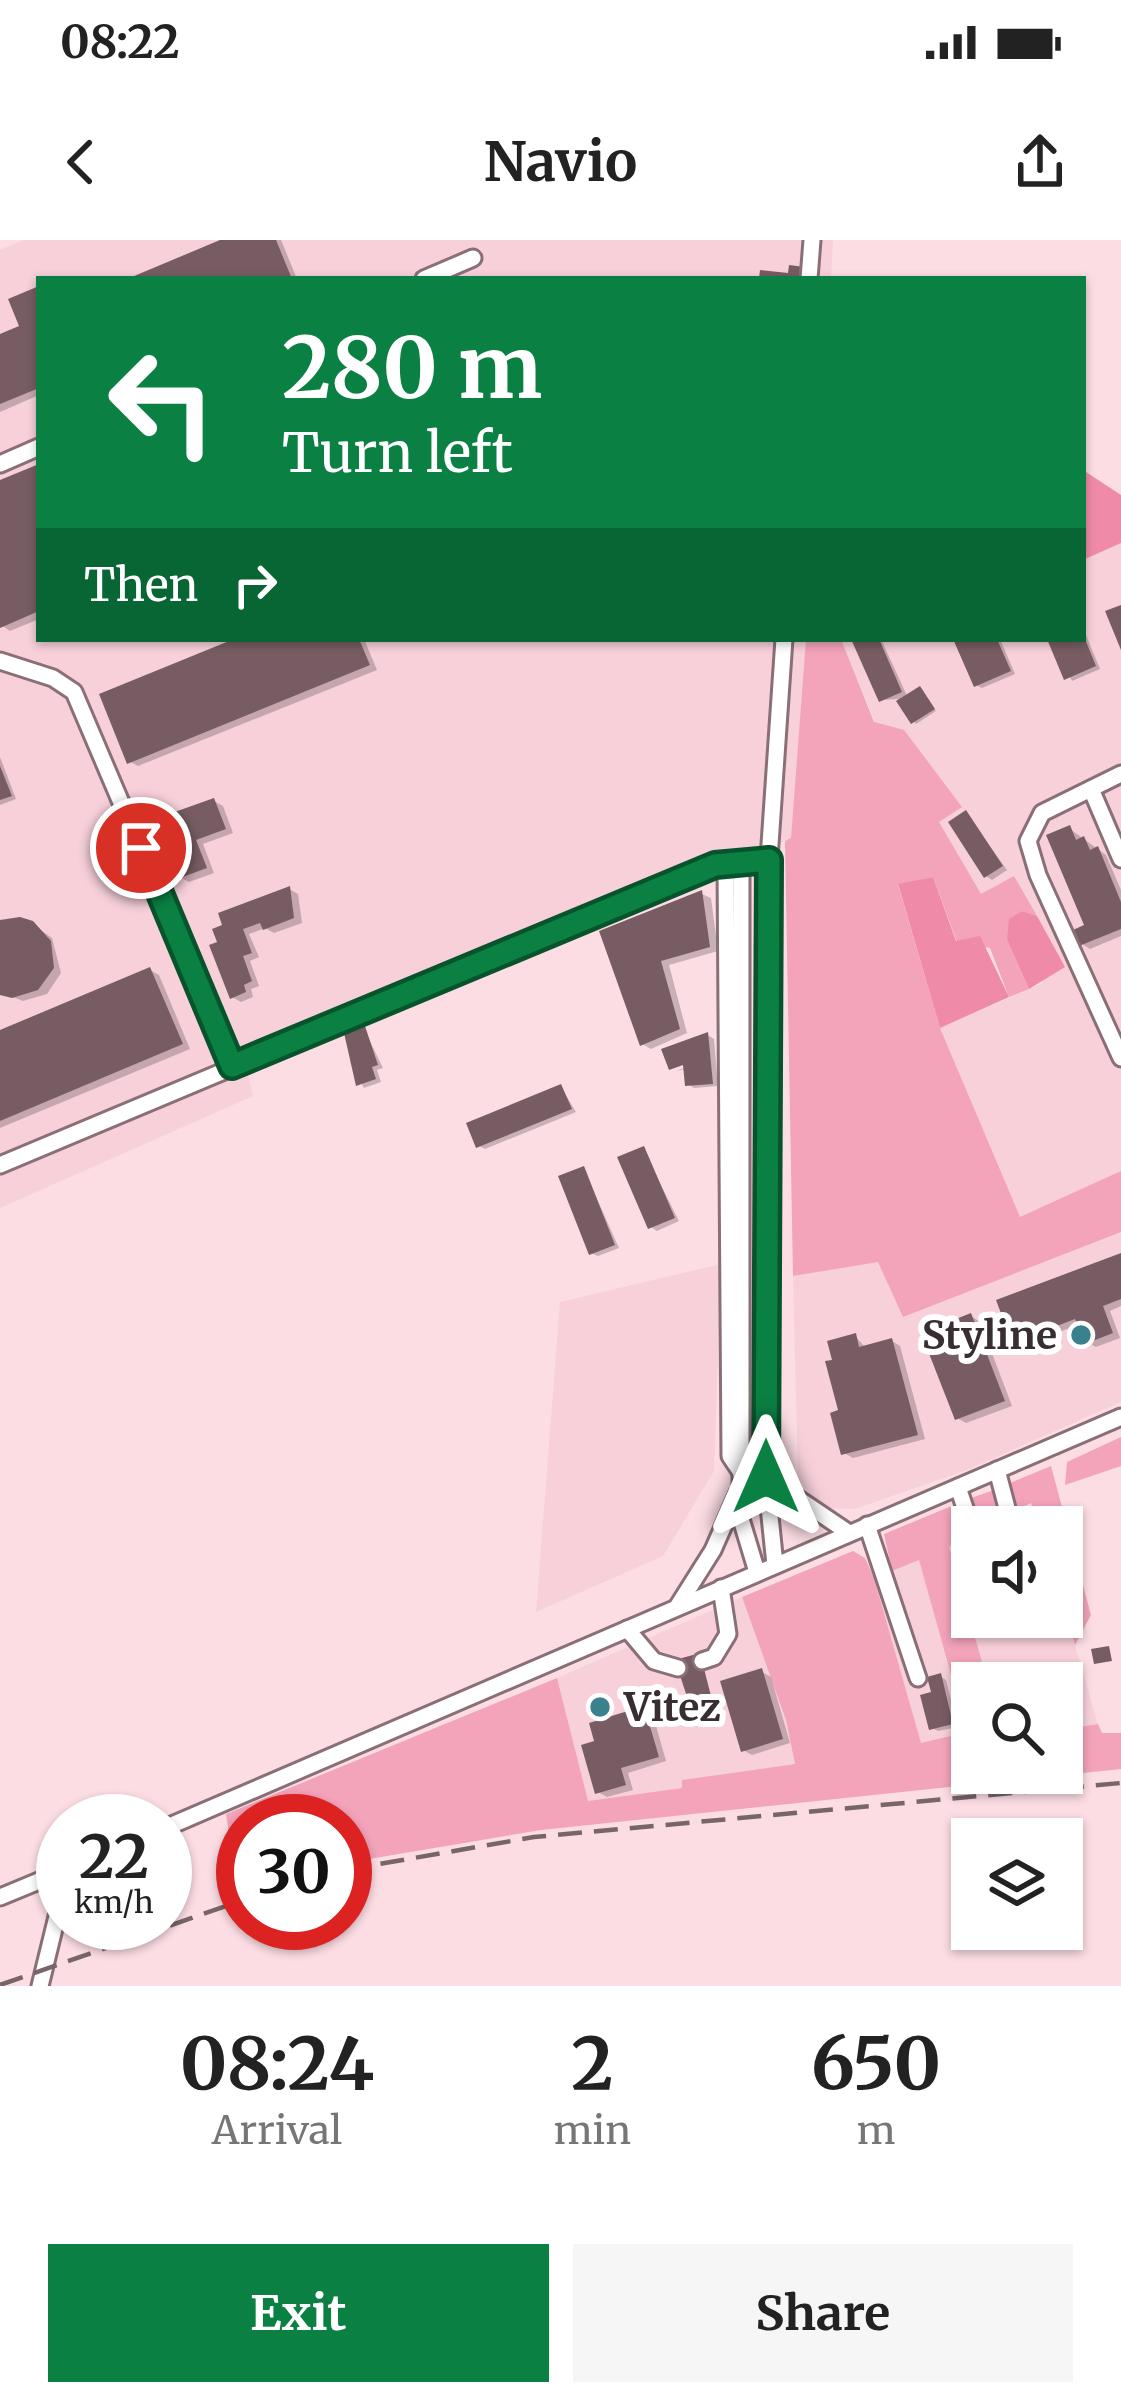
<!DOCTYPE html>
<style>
body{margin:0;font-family:Merriweather,serif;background:#f6f6f6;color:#222;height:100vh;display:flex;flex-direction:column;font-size:45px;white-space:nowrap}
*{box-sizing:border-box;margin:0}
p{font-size:39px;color:#767676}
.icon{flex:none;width:66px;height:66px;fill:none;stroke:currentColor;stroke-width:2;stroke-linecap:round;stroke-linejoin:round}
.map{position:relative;height:1746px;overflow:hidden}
.panel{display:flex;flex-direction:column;background:#fff;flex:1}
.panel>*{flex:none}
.top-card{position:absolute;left:36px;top:36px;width:1050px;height:366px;border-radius:0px;box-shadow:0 3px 9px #0004;background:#0b8043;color:#fff;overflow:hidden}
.tools{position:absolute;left:951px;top:1266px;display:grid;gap:24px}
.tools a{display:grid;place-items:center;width:132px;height:132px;border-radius:0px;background:#fff;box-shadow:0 3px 9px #0004;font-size:60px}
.speed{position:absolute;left:36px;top:1554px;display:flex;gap:24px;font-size:60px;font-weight:700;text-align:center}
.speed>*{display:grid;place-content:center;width:156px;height:156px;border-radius:50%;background:#fff;box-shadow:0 3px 9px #0004;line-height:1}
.speed small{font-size:30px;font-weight:400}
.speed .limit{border:18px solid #d22;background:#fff;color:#111}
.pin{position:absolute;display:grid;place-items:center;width:102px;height:102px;color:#fff;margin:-51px;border:6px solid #fff;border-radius:50%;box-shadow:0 3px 12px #0007}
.me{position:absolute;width:132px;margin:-66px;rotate:0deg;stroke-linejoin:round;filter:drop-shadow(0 0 9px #0008)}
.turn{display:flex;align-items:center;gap:42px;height:252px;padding:0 48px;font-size:54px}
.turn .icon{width:156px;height:156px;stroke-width:2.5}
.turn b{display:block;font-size:84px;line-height:102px}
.then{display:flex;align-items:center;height:114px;padding:0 48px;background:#0003;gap:24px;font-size:45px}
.eta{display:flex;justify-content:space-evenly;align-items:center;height:204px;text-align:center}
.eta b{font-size:72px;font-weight:700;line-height:84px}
.primary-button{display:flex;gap:24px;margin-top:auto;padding:24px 48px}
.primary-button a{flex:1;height:138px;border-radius:0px;background:#0b8043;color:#fff;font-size:48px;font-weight:700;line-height:138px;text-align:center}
.primary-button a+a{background:#f6f6f6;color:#222}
.status{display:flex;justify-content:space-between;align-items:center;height:84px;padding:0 60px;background:#fff;direction:ltr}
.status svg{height:33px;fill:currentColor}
header{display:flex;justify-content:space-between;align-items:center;height:156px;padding:0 48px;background:#fff;font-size:54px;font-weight:700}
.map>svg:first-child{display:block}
.built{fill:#f7d0da}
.green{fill:#f3a3ba}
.forest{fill:#ef8ba9}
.shadow{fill:#0003}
.building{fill:#775d63}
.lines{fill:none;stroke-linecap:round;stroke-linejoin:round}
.minor-casing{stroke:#8a6f76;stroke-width:21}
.minor{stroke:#fff;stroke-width:15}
.rail{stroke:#776569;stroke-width:4.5;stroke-dasharray:24 12;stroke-linecap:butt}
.route-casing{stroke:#07532c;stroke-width:30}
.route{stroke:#0b8043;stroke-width:21}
.poi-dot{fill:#3b818d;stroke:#fff;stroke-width:4.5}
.labels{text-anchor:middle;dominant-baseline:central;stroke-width:12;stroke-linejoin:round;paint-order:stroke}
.poi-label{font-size:39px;font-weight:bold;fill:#382d30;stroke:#fff;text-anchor:end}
</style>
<div class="status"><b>08:22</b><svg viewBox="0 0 49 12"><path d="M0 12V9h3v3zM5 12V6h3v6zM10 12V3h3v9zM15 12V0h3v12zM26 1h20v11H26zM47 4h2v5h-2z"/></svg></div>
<header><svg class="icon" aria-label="back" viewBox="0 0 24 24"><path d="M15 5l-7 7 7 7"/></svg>Navio<svg class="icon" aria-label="share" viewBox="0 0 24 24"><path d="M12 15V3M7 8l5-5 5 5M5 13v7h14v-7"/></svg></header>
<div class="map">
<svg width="1121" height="1746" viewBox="0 0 1121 1746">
<rect width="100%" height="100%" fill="#fcdde4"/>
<!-- built -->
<g class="built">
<path d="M23,0h810l-2,39h-792v360h767l-15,199 -235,105 -237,91 -71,42 5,20 -253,112v-958z"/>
<path d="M1121,303v628l-101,47 -80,-190 103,-45 -28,-107 -34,19 -42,-73 23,-16 -87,-84 -34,-83h242v-79z"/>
<path d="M1121,992v170l-154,68 -112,39 -34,-1 -23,-29 -5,-203 85,-15 25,56z"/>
<path d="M721,1024l-7,207 -51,85 -127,56 24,-310z"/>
<path d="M972,1294v83h90v-15l36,122 -36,6v-47h-74l-40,-136z"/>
<path d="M919,1320l48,172 -46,12 -47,-166z"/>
<path d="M742,1357l44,123 9,44 -112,16v8l-96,13 -30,-123z"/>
</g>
<!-- green -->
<g class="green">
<path d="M806,399h35l33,83 30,8 58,77 -23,15 42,72 33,-18 23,40 -15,-5 -15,29 22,49 -20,8 -19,-49 -33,-6 -24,-65 -35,8 42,143 80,189 101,-46v61l-218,85 -25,-55 -85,14 -8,-435 6,-3z"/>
<path d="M1121,1197v29l-56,19 2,-23z"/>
<path d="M1051,1226l40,149 -16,30 -13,-43v-75h-23l-8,-24 -13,6 -8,-26z"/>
<path d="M994,1250l9,27 -23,10 -9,-29z"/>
<path d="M954,1265l10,33 -15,9 39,136h-16v90h90v-43l36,-6 4,9h19v36l-580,61 -196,33v-42h-102v69l-5,2 -12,-78 331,-136 31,123 94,-13v-8l113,-16 -9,-44 -44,-123 111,-46 12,7 9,20 47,165 46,-11 -48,-172 -27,11 -8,-37z"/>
</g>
<!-- forest -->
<g class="forest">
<path d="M1083,230l38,25v48l-38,17z"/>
<path d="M933,637l23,64 24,-5 29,61 -69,31 -42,-144z"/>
<path d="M1022,671l15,5 28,51 -36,22 -22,-49 2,-21z"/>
</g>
<!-- shadow -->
<g class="shadow">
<path d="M228,0h53l16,39h-163z"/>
<path d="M39,49v106l-39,17v-75l23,-9z"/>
<path d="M39,227v152l-29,12 -10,-7v-141z"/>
<path d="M1084,390l16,39 -28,12 -22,-42h33z"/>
<path d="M242,399h122l13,31 -239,96 -9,-5z"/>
<path d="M854,399h27l27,59 12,-9 16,22 -20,13 -18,-25 -16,1z"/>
<path d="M956,399h44l15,35 -33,14 -6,-3z"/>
<path d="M0,517l16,42 -16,6z"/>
<path d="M214,561l9,5 10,27 -30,11 11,29 -25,9 -9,-5 -21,-56z"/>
<path d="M966,573l41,57 -15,10 -6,-4z"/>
<path d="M1070,589l36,26 15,35v46l-31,13 -8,-5 5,-17z"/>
<path d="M289,649l9,5 4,29 -28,10 -9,-5 -16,6 10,23 -9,4 9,25 -8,3 2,8 -12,5 -9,-5 -19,-50z"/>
<path d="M702,654l9,4 7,53 -49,14 18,68 -36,16 -9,-5 -39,-112z"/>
<path d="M32,684l20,14 9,35 -14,21 -24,7 -23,-9v-66z"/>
<path d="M150,730l9,5 31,74 -190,79v-95z"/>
<path d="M364,789l19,39 -6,2 4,12 -17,6 -14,-26 7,-2z"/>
<path d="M708,795l6,4 4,47 -24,2 -6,-4 -2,-15 -10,2 22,-8z"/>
<path d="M561,847l15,25 -91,37 -6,-3z"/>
<path d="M643,909l36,72 -22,10 -6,-4z"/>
<path d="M584,930l35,78 -21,8 -7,-3z"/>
<path d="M1121,1016v50l-11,5 10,27 -24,9 -9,-5 -7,-18 -57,22 -8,-5z"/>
<path d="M971,1076l9,6 32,84 -46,17 -9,-5z"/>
<path d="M855,1096l11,12 26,-7 8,5 25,93 -72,19 -9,-5 -2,-40z"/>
<path d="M762,1432l9,5 19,66 -38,12 -9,-5z"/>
<path d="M940,1436l6,4 12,47 -20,4 -6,-3z"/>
<path d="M644,1470l9,5 13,46 -38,12 5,17 -26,7 -9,-5z"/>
</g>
<!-- building -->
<g class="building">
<path d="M220,0h56l16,39h-165z"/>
<path d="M789,25l16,2 -1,12h-45l1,-9 28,3z"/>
<path d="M39,46v102l-39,16v-70l19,-8 -11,-27z"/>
<path d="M39,224v147l-39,17v-148z"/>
<path d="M1121,365v45l-16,-39z"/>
<path d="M234,399h125l11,26 -243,99 -28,-70z"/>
<path d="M851,399h28l23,53 -23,10z"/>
<path d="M953,399h44l14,32 -37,16z"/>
<path d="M1047,399h38l11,27 -32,14z"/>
<path d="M920,446l15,23 -24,15 -15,-23z"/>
<path d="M0,526l12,30 -12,4z"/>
<path d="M214,558l12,31 -30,11 11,28 -30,11 -22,-60z"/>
<path d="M966,570l37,56 -19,12 -36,-56z"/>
<path d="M1070,585l6,15 8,-4 6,14 8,-4 23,56v27l-42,17 -6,-16 11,-5 -38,-90z"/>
<path d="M290,646l4,32 -31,12 -3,-7 -17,6 9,24 -9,3 9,25 -8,4 2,7 -16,7 -21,-54 8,-3 -5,-13 10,-4 -4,-12z"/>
<path d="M702,650l8,57 -49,14 19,68 -40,17 -41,-115z"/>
<path d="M20,677l13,4 18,20 3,27 -16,22 -26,8 -12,-3v-75z"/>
<path d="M150,727l33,77 -183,77v-91z"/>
<path d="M365,786l13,39 -6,2 4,12 -20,7 -12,-53z"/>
<path d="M708,792l5,52 -28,2 -2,-21 -14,5 -8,-21z"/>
<path d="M561,844l11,25 -96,39 -10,-25z"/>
<path d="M644,906l31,72 -27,11 -31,-72z"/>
<path d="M584,926l31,79 -26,10 -31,-79z"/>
<path d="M1121,1013v46l-18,7 10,27 -28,11 -10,-25 -63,24 -16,-43z"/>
<path d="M971,1073l34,88 -50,19 -34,-87z"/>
<path d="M856,1093l3,14 33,-9 26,97 -77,20 -11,-42 8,-3 -13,-49 7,-1 -5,-19z"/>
<path d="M1109,1406l3,15 -18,3 -3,-15z"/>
<path d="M700,1413l11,43 -22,7 -14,-43z"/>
<path d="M762,1428l21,71 -42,13 -21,-71z"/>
<path d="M941,1433l12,51 -24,6 -9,-35 11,-3 -4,-15z"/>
<path d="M644,1466l15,51 -38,11 5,17 -31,9 -14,-49 13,-4 -5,-18z"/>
</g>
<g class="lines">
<!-- minor casing -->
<g class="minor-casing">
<g id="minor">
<path d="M424,39l49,-21"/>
<path d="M809,39l3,-39"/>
<path d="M0,224l39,-17"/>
<path d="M0,421l53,17 21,14 159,374"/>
<path d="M1121,534l-79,39 -14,28 10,34 83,183"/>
<path d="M1091,549l30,70"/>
<path d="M741,621v658l16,53"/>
<path d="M726,624l4,592 12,18"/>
<path d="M0,925l715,-300 54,-6"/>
<path d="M997,1230l15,57"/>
<path d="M766,1237l83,56"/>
<path d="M958,1247l14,42"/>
<path d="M867,1285l51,153"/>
<path d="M775,1325l-9,-88 3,-618 15,-220"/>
<path d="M677,1367l36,-57 25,-57"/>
<path d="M1001,1377l1,3"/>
<path d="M627,1389l27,32 24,7"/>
<path d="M702,1421l12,-4 14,-23 -7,-46"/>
<path d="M165,1588l956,-411"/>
<path d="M0,1657l63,-26"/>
<path d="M40,1746l23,-94"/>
</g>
</g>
<!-- minor -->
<use href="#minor" class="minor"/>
<!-- rail -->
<g class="rail">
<path d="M345,1630l189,-33 587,-54"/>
<path d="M0,1745l243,-85"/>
</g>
</g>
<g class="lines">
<!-- route casing -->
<g class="route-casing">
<path id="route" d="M141,608l91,218 483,-201 54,-5 -3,617"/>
</g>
<!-- route -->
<use href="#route" class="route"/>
</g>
<!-- markers -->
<g class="poi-dot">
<circle cx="1081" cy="1095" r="12"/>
<circle cx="600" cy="1467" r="12"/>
</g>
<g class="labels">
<!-- poi labels -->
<g class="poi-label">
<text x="1057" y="1095">Styline</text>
<text x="624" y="1467" text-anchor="start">Vitez</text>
</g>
</g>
</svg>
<div class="tools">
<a><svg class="icon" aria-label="sound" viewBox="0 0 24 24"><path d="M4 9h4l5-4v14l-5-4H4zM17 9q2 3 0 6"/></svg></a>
<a><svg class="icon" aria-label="search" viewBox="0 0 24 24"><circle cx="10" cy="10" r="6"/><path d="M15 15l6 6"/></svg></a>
<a><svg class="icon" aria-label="layers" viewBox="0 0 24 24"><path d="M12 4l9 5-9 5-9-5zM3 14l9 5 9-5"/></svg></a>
</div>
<div class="speed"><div>22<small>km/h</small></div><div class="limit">30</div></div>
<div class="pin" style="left:141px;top:608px;background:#d93025"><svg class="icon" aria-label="arrive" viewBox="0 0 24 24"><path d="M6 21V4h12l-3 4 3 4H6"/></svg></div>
<svg class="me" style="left:766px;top:1237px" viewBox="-20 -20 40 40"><path d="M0-17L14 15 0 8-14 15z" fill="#0b8043" stroke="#fff" stroke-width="4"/></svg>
<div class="top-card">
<div class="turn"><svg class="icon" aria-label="left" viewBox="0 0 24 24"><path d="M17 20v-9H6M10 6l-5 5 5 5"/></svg><div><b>280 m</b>Turn left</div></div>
<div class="then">Then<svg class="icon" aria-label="right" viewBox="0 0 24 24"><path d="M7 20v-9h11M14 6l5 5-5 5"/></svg></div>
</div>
</div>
<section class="panel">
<div class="eta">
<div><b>08:24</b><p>Arrival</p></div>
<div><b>2</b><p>min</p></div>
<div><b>650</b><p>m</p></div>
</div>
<div class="primary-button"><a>Exit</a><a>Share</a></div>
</section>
